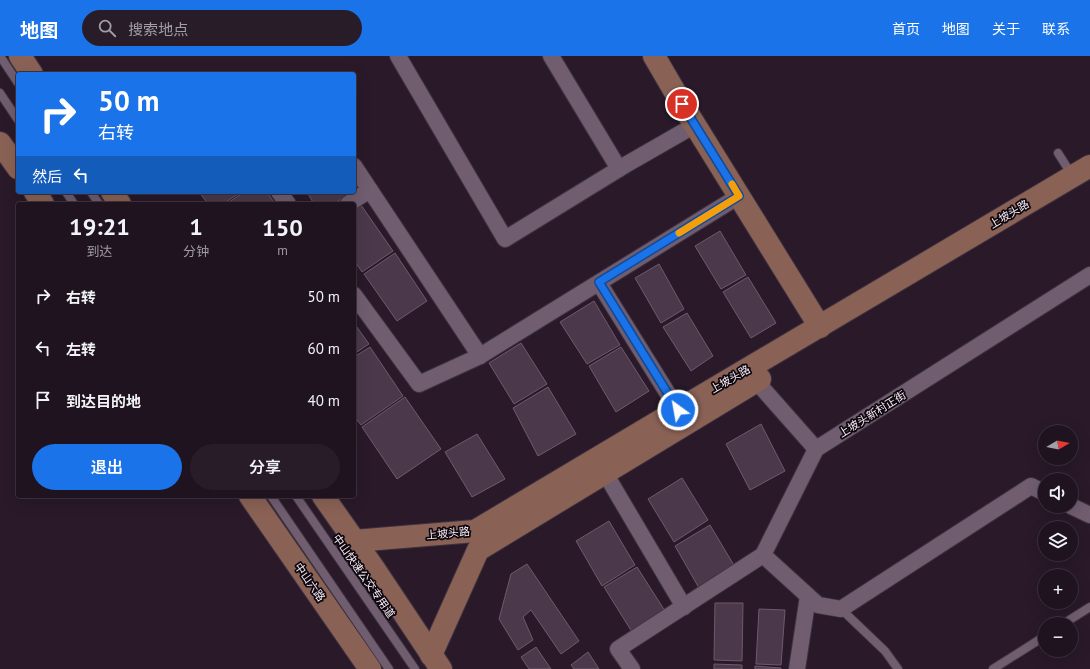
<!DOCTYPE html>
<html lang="zh">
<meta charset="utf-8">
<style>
body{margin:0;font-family:"PT Sans","Noto Sans SC",sans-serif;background:#271c28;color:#f1f3f6;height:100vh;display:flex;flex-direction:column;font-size:15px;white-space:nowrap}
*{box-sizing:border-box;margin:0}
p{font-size:13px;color:#a19ea4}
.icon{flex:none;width:22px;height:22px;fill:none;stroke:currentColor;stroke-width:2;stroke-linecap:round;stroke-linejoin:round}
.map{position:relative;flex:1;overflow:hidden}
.details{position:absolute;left:16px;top:146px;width:340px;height:296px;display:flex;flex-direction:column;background:#1f131f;border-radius:4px;box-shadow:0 4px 16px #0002,0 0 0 1px #3c323d}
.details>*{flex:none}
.top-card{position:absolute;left:16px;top:16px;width:340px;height:122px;border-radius:4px;box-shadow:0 4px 16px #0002,0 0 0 1px #3c323d;background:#1a73e8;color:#fff;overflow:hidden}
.needle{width:26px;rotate:80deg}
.controls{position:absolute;left:1038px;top:369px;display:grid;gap:8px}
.controls a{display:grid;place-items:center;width:40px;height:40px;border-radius:50%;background:#1f131f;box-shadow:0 4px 16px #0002,0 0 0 1px #3c323d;font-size:20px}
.pin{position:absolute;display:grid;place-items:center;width:34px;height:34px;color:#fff;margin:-17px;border:2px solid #fff;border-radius:50%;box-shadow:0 1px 4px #0007}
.me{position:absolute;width:44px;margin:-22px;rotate:328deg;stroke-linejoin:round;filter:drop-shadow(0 0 3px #0008)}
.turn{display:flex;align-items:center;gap:14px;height:84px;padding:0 16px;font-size:18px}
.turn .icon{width:52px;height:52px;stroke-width:2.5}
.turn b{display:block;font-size:28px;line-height:34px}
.then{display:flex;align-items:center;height:38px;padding:0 16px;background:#0003;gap:8px;font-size:15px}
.eta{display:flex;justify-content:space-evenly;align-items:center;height:68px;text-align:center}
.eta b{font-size:24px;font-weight:600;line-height:28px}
.button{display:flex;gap:8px;margin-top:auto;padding:8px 16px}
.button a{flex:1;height:46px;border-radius:24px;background:#1a73e8;color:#fff;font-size:16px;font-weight:600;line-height:46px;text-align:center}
.button a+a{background:#271c28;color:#f1f3f6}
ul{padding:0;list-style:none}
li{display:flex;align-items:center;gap:12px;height:52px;padding:0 16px}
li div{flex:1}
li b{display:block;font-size:15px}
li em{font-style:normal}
header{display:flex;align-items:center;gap:24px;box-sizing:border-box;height:56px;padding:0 20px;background:#1a73e8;color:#fff}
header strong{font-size:19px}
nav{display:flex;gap:22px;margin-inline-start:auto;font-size:14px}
.search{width:280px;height:36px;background:#271c28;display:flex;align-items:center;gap:10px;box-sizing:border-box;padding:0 14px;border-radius:22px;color:#a19ea4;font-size:15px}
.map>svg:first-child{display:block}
.building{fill:#4b394b;stroke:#6e5a6e}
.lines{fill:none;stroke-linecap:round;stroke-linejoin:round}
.lane-casing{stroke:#3f3340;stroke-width:10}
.street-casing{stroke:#3f3340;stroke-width:18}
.secondary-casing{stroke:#3f3340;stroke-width:24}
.lane{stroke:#705d70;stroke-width:8}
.street{stroke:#705d70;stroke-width:16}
.secondary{stroke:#8a6255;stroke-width:22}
.route-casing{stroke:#114b97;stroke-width:10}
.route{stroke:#1a73e8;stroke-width:7}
.slow{stroke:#f59e0b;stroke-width:7}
.labels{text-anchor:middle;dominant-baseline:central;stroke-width:3.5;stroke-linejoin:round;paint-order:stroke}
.street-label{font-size:11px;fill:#f9edf8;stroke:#0e070e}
</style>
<header>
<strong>地图</strong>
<div class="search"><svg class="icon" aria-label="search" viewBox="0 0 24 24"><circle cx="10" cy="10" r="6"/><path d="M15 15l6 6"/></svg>搜索地点</div>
<nav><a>首页</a><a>地图</a><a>关于</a><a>联系</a></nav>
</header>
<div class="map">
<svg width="1090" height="613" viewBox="0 0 1090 613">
<rect width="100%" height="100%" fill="#291929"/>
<!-- building -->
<g class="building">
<path d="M199,136h42l-18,12h-15z"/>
<path d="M244,136h23l8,12h-49z"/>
<path d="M307,136h46l-20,12h-19z"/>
<path d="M361,149l32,46 -31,21 -8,-12v-51z"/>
<path d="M720,175l26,44 -25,14 -26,-43z"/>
<path d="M395,197l32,48 -30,20 -33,-47z"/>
<path d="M659,208l25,45 -23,14 -26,-45z"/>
<path d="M748,221l28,46 -25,15 -28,-46z"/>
<path d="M594,245l26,44 -33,19 -27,-42z"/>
<path d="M687,257l26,43 -22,15 -28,-44z"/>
<path d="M354,267l15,21 -15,10z"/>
<path d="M521,287l26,41 -33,20 -25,-41z"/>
<path d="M370,291l33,49 -42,29 -7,-9v-59z"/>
<path d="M621,291l28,44 -33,21 -27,-46z"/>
<path d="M548,331l28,47 -38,22 -25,-48z"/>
<path d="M405,341l36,52 -44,30 -35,-52z"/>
<path d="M761,368l24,47 -35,19 -24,-46z"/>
<path d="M477,378l28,45 -33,18 -27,-45z"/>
<path d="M682,422l26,42 -34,22 -26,-43z"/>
<path d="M609,465l26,44 -33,21 -26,-45z"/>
<path d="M710,469l25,42 -36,21 -24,-42z"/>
<path d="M527,508l52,77 -18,13 -30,-44 -8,7 10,23 -15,10 -19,-31 12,-45z"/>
<path d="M637,511l28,44 -33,21 -28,-45z"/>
<path d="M715,547h28l-1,58 -28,-1z"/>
<path d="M759,553l26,1 -4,55 -25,-1z"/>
<path d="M536,591l15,22h-22l-8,-12z"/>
<path d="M588,596l11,17h-25l-3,-4z"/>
<path d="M714,608l28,1v4h-28z"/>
<path d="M755,610l26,2v1h-26z"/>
</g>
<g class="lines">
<!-- lane casing -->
<g class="lane-casing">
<g id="lane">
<path d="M0,0l18,27"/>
<path d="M0,37l18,27"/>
<path d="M1058,97l14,22"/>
<path d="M66,136l8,12"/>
<path d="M91,136l8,12"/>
<path d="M271,440l118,173"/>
<path d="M296,440l119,173"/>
<path d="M841,553l44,42 13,18"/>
<path d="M1063,568l27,-17"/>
<path d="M993,613l52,-33"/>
</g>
</g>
<!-- street casing -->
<g class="street-casing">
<g id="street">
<path d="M398,0l107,183 122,-75 68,-39"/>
<path d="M551,0l68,113"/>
<path d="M354,110l126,190"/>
<path d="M279,136l9,12"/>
<path d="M348,148l22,-14"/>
<path d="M599,227l79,127"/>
<path d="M354,239l65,89 61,-28 259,-160"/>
<path d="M756,325l60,68"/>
<path d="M605,417l79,134"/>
<path d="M1045,437l-14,-7 -190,123 -23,-4 -55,-50 53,-106 274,-174"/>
<path d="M1071,450l19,9"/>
<path d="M632,613l-14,-20 145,-94"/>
<path d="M797,613l11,-73"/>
</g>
</g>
<!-- secondary casing -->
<g class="secondary-casing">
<g id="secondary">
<path d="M20,0l12,18"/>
<path d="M654,0l28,48 138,223"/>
<path d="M0,87l18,25"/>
<path d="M35,136l8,12"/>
<path d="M112,136l8,12"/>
<path d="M250,440l120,173"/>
<path d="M323,440l50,71 68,102"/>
<path d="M354,485l121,-10 203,-121 412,-244"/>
<path d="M431,599l47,-105 282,-171"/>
</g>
</g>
<!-- lane -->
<use href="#lane" class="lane"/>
<!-- street -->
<use href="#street" class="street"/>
<!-- secondary -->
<use href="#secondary" class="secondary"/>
</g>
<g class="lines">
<!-- route casing -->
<g class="route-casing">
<path id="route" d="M678,354l-79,-128 140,-86 -57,-92"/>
</g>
<!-- route -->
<use href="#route" class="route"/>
<!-- slow -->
<path class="slow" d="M679,177l60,-37 -7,-12"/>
</g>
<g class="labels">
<!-- street labels -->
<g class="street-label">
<text transform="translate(1009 158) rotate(-31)">上坡头路</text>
<text transform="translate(730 323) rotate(-30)">上坡头路</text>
<text transform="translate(872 358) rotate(-32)">上坡头新村正街</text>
<text transform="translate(448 477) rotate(-5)">上坡头路</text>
<text transform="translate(364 520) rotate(55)">中山快速公交专用道</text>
<text transform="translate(310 526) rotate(55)">中山六路</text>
</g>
</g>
</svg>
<div class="controls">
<a><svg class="needle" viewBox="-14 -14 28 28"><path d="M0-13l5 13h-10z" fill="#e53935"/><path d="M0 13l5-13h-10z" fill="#a19ea4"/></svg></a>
<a><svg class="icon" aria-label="sound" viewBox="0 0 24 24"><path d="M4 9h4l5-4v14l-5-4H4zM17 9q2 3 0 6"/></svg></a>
<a><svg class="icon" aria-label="layers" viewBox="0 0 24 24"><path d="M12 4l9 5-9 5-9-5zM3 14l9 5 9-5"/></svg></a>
<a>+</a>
<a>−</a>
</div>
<div class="pin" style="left:682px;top:48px;background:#d93025"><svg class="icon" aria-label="arrive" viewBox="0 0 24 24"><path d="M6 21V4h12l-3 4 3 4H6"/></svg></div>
<svg class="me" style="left:678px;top:354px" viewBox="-20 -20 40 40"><circle r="17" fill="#1a73e8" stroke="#fff" stroke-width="3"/><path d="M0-11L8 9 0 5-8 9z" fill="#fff"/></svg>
<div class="top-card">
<div class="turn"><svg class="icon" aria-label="right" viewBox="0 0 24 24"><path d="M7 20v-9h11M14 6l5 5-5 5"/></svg><div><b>50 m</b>右转</div></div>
<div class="then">然后<svg class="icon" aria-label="left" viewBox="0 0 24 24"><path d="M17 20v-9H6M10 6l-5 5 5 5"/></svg></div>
</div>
<section class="details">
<div class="eta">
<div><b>19:21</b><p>到达</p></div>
<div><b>1</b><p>分钟</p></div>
<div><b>150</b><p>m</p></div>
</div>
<ul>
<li><svg class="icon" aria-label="right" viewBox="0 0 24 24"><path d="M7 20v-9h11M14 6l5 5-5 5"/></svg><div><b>右转</b></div><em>50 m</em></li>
<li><svg class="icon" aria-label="left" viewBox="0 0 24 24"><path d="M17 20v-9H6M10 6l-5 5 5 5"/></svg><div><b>左转</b></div><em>60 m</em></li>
<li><svg class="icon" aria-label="arrive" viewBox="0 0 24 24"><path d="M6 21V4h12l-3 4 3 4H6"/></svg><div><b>到达目的地</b></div><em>40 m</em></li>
</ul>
<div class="button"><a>退出</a><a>分享</a></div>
</section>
</div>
